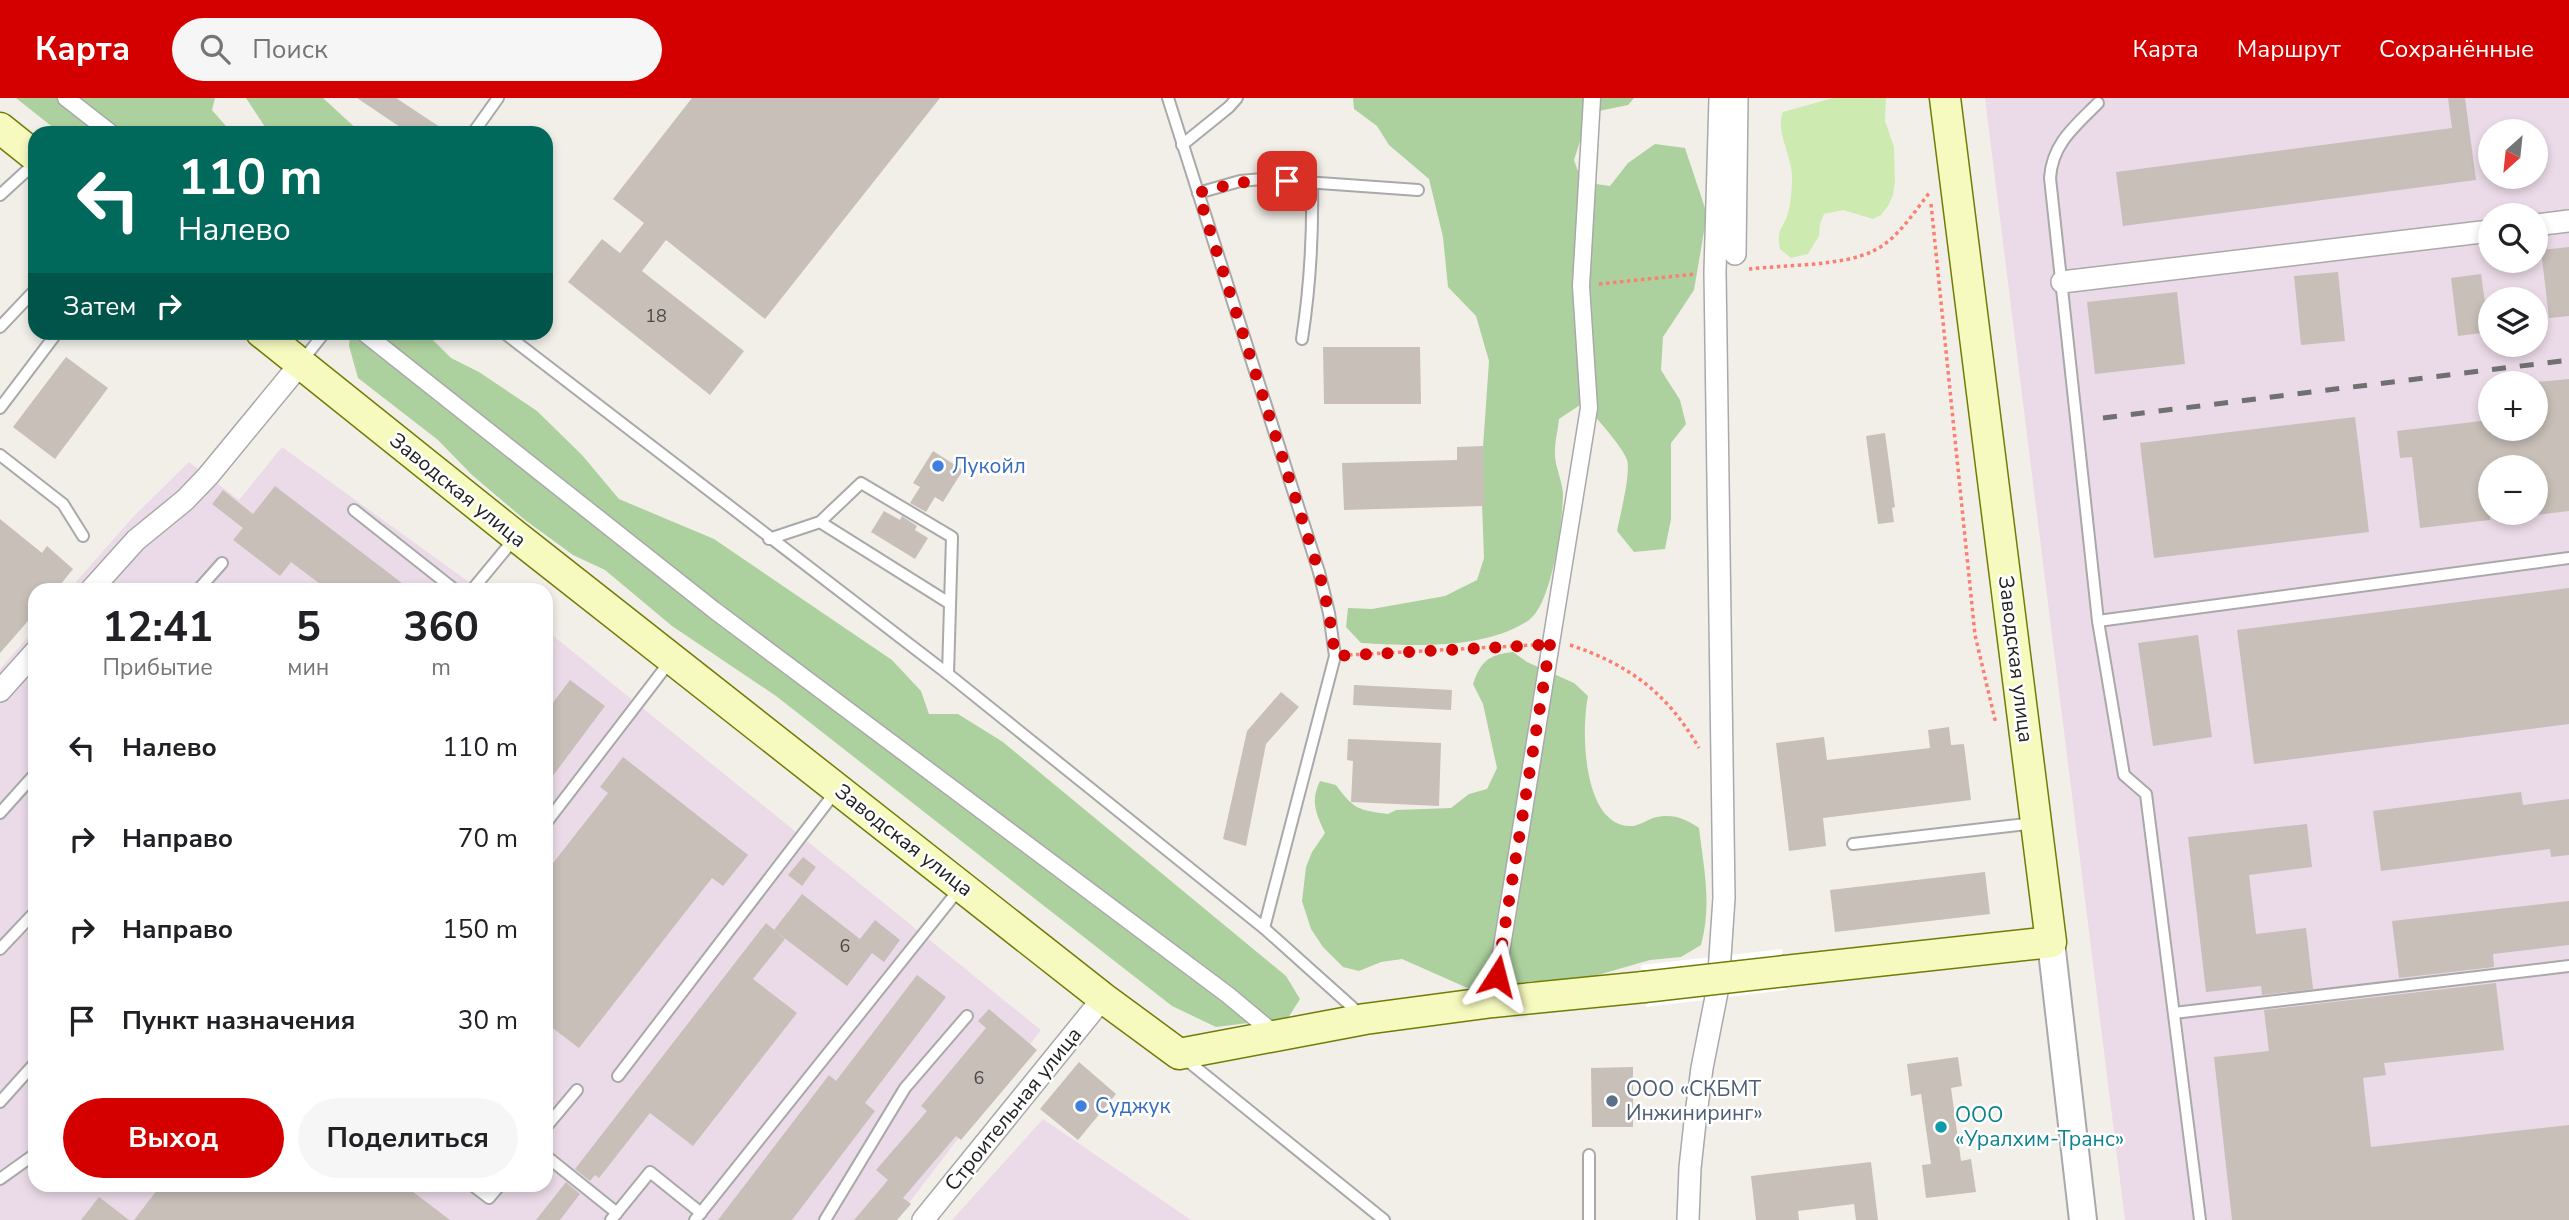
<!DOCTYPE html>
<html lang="ru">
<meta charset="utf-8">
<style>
body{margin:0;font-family:"Nunito Sans",sans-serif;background:#f6f6f6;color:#202124;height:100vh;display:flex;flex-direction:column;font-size:26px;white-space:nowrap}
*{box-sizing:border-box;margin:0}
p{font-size:23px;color:#757577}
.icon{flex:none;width:38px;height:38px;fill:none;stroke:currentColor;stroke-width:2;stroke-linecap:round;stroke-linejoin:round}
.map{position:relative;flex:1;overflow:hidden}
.details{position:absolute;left:28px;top:485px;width:525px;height:609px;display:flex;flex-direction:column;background:#fff;border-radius:21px;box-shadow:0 4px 10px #0003}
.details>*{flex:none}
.hud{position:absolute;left:28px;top:28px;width:525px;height:214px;border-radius:21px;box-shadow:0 4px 10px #0003;background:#00695c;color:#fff;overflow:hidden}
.needle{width:46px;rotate:207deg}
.fabs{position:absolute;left:2478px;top:21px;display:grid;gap:14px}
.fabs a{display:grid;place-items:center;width:70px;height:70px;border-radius:50%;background:#fff;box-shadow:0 4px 10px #0003;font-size:35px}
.pin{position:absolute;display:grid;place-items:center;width:60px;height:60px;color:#fff;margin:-30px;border-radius:14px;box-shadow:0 4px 10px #0006}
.me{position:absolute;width:77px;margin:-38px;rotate:9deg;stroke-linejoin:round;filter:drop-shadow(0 0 5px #0008)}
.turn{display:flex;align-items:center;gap:24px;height:147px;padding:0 35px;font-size:32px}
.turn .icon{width:91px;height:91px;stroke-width:2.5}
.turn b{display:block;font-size:49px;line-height:60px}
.then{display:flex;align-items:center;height:66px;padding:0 35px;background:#0003;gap:14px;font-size:26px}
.eta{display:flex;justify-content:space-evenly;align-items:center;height:119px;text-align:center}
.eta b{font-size:42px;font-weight:700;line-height:49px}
.cta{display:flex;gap:14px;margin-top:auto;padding:14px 35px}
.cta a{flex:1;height:80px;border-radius:42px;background:#d40000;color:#fff;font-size:28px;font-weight:700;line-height:80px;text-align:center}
.cta a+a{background:#f6f6f6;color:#202124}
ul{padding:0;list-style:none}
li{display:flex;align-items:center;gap:21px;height:91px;padding:0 35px}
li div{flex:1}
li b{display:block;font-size:26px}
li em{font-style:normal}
header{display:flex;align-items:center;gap:42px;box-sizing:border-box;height:98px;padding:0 35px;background:#d40000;color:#fff}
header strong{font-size:33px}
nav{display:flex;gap:38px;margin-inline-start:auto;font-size:24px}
.search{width:490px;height:63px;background:#f6f6f6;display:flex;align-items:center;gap:18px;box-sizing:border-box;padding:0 24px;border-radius:38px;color:#757577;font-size:26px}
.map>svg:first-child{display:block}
.industrial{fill:#ebdbe8;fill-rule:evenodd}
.grass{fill:#cdebb0}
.forest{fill:#add19e}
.pier{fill:#fff}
.building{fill:#c7bfb8}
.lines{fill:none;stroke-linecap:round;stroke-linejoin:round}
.service-casing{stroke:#a9a9a9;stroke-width:14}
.pedestrian-casing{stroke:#a9a9a9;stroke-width:19}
.minor-casing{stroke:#a9a9a9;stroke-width:24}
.tertiary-casing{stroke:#a9a9a9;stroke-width:30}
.secondary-casing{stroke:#707d05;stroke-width:33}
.path{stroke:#fa8072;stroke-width:3.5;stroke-dasharray:3.5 3.5;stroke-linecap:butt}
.service{stroke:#fff;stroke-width:10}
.pedestrian{stroke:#fff;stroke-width:16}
.minor{stroke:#fff;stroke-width:21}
.tertiary{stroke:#fff;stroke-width:26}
.secondary{stroke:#f7fabf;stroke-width:30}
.rail{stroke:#707070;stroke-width:5;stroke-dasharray:14 14;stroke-linecap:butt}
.secondary-bridge-casing{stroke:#707d05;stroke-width:33;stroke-linecap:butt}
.secondary-bridge{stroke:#f7fabf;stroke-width:30}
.route{stroke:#d40000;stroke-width:12;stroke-dasharray:0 21.6}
.shop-dot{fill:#3f7fe0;stroke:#fff;stroke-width:2.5}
.service-dot{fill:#5c6f8a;stroke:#fff;stroke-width:2.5}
.culture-dot{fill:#0f9aa8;stroke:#fff;stroke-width:2.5}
.labels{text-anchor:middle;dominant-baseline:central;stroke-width:5;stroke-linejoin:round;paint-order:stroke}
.number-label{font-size:18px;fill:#4b4948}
.shop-label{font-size:21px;fill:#366cbe;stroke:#fff;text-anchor:start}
.street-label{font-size:21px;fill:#222;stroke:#fff}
.service-label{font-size:21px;fill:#4e5e75;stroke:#fff;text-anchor:start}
.culture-label{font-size:21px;fill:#0d838f;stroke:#fff;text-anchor:start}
</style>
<header>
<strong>Карта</strong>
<div class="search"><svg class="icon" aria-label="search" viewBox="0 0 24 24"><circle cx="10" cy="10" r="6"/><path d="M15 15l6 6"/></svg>Поиск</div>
<nav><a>Карта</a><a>Маршрут</a><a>Сохранённые</a></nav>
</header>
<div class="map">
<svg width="2569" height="1122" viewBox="0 0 2569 1122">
<rect width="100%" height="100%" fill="#f2efe9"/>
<!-- industrial -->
<g class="industrial">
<path d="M1985,0h584v1122h-444zM2490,33h46v46h-46zM2490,117h46v46h-46zM2490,201h46v46h-46zM2490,285h46v46h-46zM2490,369h46v46h-46z"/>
<path d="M282,349l198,143h-411l64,-73 56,-55 50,38z"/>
<path d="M35,531v556h511v-555l495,400 -145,190h-896v-551z"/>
<path d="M1043,1021l148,101h-239z"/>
</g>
<!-- grass -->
<path class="grass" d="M1833,0h53l-1,23 9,26 1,34 -2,14 -5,11 -7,9 -8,4 -30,-9 -19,4 -4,10 -1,12 -11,18 -17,4 -11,-9c-4,-21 3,-19 8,-36 3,-10 4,-27 4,-38 -1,-21 -17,-45 -9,-63z"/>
<!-- forest -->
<g class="forest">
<path d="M16,0h199l-3,12 20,23h-172z"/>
<path d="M246,0h77l38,35h-92z"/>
<path d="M1353,0h281l-6,7 -39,8 -15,47 8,22 28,4 18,-23 27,-19 30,4 22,66 -13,76 -31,47 -2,33 19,30 6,24 -15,19v76l-6,30 -31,3 -17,-21c3,-15 14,-58 10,-71 -4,-13 -34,-46 -44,-57l-24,16c-1,11 -4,22 -4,32 -1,14 7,28 8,42 0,28 -11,111 -34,127 -43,30 -118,26 -168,23l-15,-16 2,-19 24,1 73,-13 32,-16 7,-22 -3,-82 8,-115 -13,-45 -28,-29 -5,-50 -14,-58 -40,-34 -12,-19 -23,-17z"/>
<path d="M350,235h76l25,25 28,14 58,39 45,44 37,44 95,40 178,121 29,31 8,23h29l45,28 283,234 14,23 -12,19 -72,9 -44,-21 -396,-310 -104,-70 -67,-56 -32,-15 -48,-35 -53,-45 -34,-35 -80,-62 -9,-32z"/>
<path d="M1513,554l14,10 47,21 14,13c-7,33 -6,133 45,130 7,-1 14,-6 20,-8 19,-5 31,0 46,10 5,41 13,77 2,117l-20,12 -31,3 -73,21h-46l-50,13 -79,-35 -21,3 -22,9 -16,-4 -20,-20 -12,-18 -9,-28 4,-34 6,-15 13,-19c-9,-19 -15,-32 -5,-52l16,4c18,25 23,25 52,29l8,-4 55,-2 18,-14 18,-5 10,-21 -14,-64 -10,-20c8,-23 15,-29 40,-32z"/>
</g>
<!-- pier -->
<path class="pier" d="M1782,851l5,41 -141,17 -5,-42z"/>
<!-- building -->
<g class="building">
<path d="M357,0h39l53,35h-40z"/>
<path d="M692,0h248l-175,221 -99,-79 -24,31 102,80 -34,44 -142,-113 34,-43 18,14 24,-30 -31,-24z"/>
<path d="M2448,0h17l11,82 -353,46 -7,-54 336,-44z"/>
<path d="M2569,149v69l-20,2 -8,-68z"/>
<path d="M2338,174l7,69 -44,4 -7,-69z"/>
<path d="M2481,176l8,58 -31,4 -7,-58z"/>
<path d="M2177,194l8,72 -90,10 -8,-72z"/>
<path d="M1323,249h97l1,57h-97z"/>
<path d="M66,259l42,31 -53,71 -42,-32z"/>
<path d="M2569,281v132l-33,4v-48h-46v53l-70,8 -8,-71 -12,1 -3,-27 93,-11v9h46v-47z"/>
<path d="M2355,319l14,115 -215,26 -14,-115z"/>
<path d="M1885,335l10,74 -3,1 2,14 -16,2 -12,-88z"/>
<path d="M1483,348l1,60 -140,4 -2,-47 115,-3v-13z"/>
<path d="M933,353l30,19 -20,32 -8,-5 -9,15 -16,-9 10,-16 -7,-4z"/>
<path d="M275,388l136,104h-83l-37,-28 -11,14 -47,-36 10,-12 -31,-24 11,-14 30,24z"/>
<path d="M884,413l16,9 2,-4 15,10 -2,4 13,8 -13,21 -44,-27z"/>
<path d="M0,421l42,34 5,-7 26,23 -17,21h-21v23l-35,40z"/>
<path d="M2569,490v136l-315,40 -17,-134z"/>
<path d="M2198,537l14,102 -59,9 -15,-103z"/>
<path d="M570,582l35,26 -59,79v-73z"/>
<path d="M1354,587l98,5 -1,20 -98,-5z"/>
<path d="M1281,594l18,15 -33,37 -20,102 -23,-7 24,-108z"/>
<path d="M1949,629l2,18 13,-1 7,56 -148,18 3,28 -37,5 -13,-108 48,-6 3,23 103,-12 -2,-18z"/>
<path d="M1348,641l93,4 -2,63 -88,-4 2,-41 -6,-1z"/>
<path d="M623,659l125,98 -25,31 -11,-8 -133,170 -33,-25v-151l62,-79 -8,-6z"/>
<path d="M2521,694l2,13 46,-6v56l-18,2 -1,-8 -169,22 -8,-60z"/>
<path d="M2307,726l5,43 -63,8 7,59 50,-6 7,61 -51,6 -1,-9 -55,6 -18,-155z"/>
<path d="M803,759l13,10 -14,19 -14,-11z"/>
<path d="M1985,774l5,42 -155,18 -5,-42z"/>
<path d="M802,796l58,45 15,-19 25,20 -16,22 -12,-9 -25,33 -73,-56z"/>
<path d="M2569,803v44l-76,9 1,13 -95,11 -7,-57z"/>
<path d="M766,825l19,16 -32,40 44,34 -104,133 -43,-33 -51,65 -4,-3 -5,6 -15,-12z"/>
<path d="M917,877l29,22 -81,106 10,8 -83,109h-74l111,-145 7,6z"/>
<path d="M2496,885l8,67 -120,13 2,12 -23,3 8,69 198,-22v95h-337l-18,-163 55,-6 -5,-41z"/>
<path d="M989,911l48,41 -76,90 -5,-4 -53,62 8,6 -14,16h-43l34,-40 -12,-10 51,-59 -6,-5 65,-78 -8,-7z"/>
<path d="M1958,959l4,29 -11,2 10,73 10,-2 5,33 -50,6 -4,-33 9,-1 -10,-70 -10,2 -4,-32z"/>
<path d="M1079,964l37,32 -38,46 -38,-31z"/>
<path d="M1633,969v60h-41l-1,-59z"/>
<path d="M1871,1064l7,58h-22l-2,-16 -56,7 1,9h-43l-5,-44z"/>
<path d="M566,1084l14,12 -20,26h-24z"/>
<path d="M161,1087h243l46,35h-316z"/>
<path d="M99,1099l30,23h-48z"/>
</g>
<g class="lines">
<!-- service casing -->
<g class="service-casing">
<g id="service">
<path d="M1168,0l151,474 10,41 6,43 -71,272"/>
<path d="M2098,5c-23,23 -46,41 -48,75l48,443 26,154 22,19 54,426"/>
<path d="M473,35l25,-35"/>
<path d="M1182,47l47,-38 8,-9"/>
<path d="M1198,95l42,-12 22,-2 156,11"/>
<path d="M0,97l35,-32"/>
<path d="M0,229l35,-37"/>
<path d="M503,234l445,342 316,254 97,87"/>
<path d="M1302,241c8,-52 11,-103 10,-156"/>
<path d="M302,263l23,-29"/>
<path d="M0,310l56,-74"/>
<path d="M0,357l63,49 20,32"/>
<path d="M354,412l101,80"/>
<path d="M820,424l129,81"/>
<path d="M769,441l51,-17 41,-39 91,54 -4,137"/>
<path d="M198,492l24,-27"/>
<path d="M472,492l43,-52"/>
<path d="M2098,523l471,-63"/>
<path d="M0,715l35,-39"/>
<path d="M546,725l125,-163"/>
<path d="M1853,746l182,-21"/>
<path d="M0,851l35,-37"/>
<path d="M2174,915l395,-47"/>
<path d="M1184,960l200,162"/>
<path d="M618,978l218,-285"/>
<path d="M0,1004l35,-39"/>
<path d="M546,1029l31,-37"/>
<path d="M546,1058l71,57"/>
<path d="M0,1081l35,-25"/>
<path d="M472,1087l17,13 11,-13"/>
<path d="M611,1122l39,-48 51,41"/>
<path d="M695,1122l265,-332"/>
<path d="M825,1122l80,-132 62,-72"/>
<path d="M1589,1122v-65"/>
</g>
</g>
<!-- pedestrian casing -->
<g class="pedestrian-casing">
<g id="pedestrian">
<path d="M66,0l45,35"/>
<path d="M363,234l351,278 514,385 48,40"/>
<path d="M1493,904l96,-594 -8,-122 11,-188"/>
</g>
</g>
<!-- minor casing -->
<g class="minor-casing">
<g id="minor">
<path d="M2536,127l33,-4"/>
<path d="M1735,156l2,-156"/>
<path d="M2062,184l428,-51"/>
<path d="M91,492l45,-50 49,-40 23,-24 93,-113"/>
<path d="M0,593l35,-39"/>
<path d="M923,1122l180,-222"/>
<path d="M1688,1122l2,-52 5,-46 7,-54 16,-81 6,-89 -9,-626 5,-174"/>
</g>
</g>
<!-- tertiary casing -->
<g class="tertiary-casing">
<path id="tertiary" d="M2051,844l32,278"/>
</g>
<!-- secondary casing -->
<g class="secondary-casing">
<g id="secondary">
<path d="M0,30l35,28"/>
<path d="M261,234l256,205 586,461 76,56 186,-35 128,-17 151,-15"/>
<path d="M1785,873l266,-29 -106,-844"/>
</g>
</g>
<!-- path -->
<g class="path">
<path d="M1931,106l44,431 21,89"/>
<path d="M1749,171c35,-4 94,-3 124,-18 24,-11 41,-39 57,-59"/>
<path d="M1599,186l97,-10"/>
<path d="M1570,547c60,20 97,48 129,103"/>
<path d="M1349,557l184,-10"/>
</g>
<!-- service -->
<use href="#service" class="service"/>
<!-- pedestrian -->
<use href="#pedestrian" class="pedestrian"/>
<!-- minor -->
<use href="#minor" class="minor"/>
<!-- tertiary -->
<use href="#tertiary" class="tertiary"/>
<!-- secondary -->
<use href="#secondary" class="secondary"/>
<!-- rail -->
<path class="rail" d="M2103,320l466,-58"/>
<!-- secondary-bridge casing -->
<g class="secondary-bridge-casing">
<path id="secondary-bridge" d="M1644,889l141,-16"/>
</g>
<!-- secondary-bridge -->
<use href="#secondary-bridge" class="secondary-bridge"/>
</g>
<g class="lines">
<!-- route -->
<path class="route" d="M1287,83c-34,-3 -57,3 -89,12l121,379 10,41 6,43 205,-11 11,-7 -54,338"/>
</g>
<!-- markers -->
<g class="shop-dot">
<circle cx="938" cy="368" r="7"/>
<circle cx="1081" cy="1008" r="7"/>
</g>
<circle class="service-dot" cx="1612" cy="1003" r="7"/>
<circle class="culture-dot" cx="1941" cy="1029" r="7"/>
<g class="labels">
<!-- number labels -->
<g class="number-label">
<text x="656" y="218">18</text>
<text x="845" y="848">6</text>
<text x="979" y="980">6</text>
</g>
<!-- shop labels -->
<g class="shop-label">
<text x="952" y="368">Лукойл</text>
<text x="1095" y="1008">Суджук</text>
</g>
<!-- street labels -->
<g class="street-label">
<text transform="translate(458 392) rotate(39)">Заводская улица</text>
<text transform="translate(2016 561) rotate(83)">Заводская улица</text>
<text transform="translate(904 742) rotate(38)">Заводская улица</text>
<text transform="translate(1013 1011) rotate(-51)">Строительная улица</text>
</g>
<!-- service labels -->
<g class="service-label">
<text x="1626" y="991">ООО «СКБМТ<tspan x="1626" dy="24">Инжиниринг»</tspan></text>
</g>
<!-- culture labels -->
<g class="culture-label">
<text x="1955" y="1017">ООО<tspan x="1955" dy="24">«Уралхим-Транс»</tspan></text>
</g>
</g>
</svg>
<div class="fabs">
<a><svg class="needle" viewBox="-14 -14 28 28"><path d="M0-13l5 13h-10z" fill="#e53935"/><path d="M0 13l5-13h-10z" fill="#757577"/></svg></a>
<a><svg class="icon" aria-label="search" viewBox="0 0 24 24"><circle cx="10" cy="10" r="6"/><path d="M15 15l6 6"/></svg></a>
<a><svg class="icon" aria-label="layers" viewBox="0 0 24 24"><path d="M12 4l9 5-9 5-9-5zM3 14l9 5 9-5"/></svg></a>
<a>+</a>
<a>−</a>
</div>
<div class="pin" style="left:1287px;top:83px;background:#d93025"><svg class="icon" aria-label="arrive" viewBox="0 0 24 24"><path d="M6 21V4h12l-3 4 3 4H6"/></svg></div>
<svg class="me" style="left:1497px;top:878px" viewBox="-20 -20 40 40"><path d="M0-17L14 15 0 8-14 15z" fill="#d40000" stroke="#fff" stroke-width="4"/></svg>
<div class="hud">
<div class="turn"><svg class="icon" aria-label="left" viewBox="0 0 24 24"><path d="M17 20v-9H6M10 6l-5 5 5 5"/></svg><div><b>110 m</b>Налево</div></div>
<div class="then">Затем<svg class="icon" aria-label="right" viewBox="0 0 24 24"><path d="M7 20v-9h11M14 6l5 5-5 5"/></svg></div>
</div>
<section class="details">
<div class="eta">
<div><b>12:41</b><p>Прибытие</p></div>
<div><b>5</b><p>мин</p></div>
<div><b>360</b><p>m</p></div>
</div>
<ul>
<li><svg class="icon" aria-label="left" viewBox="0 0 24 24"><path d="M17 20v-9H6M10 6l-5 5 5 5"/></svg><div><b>Налево</b></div><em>110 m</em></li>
<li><svg class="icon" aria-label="right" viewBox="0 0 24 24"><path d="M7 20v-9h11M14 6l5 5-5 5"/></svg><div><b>Направо</b></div><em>70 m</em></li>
<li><svg class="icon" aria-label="right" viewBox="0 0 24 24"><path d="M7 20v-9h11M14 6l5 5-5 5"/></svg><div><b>Направо</b></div><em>150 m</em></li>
<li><svg class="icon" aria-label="arrive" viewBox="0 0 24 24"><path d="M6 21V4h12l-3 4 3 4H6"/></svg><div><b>Пункт назначения</b></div><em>30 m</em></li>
</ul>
<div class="cta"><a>Выход</a><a>Поделиться</a></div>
</section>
</div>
